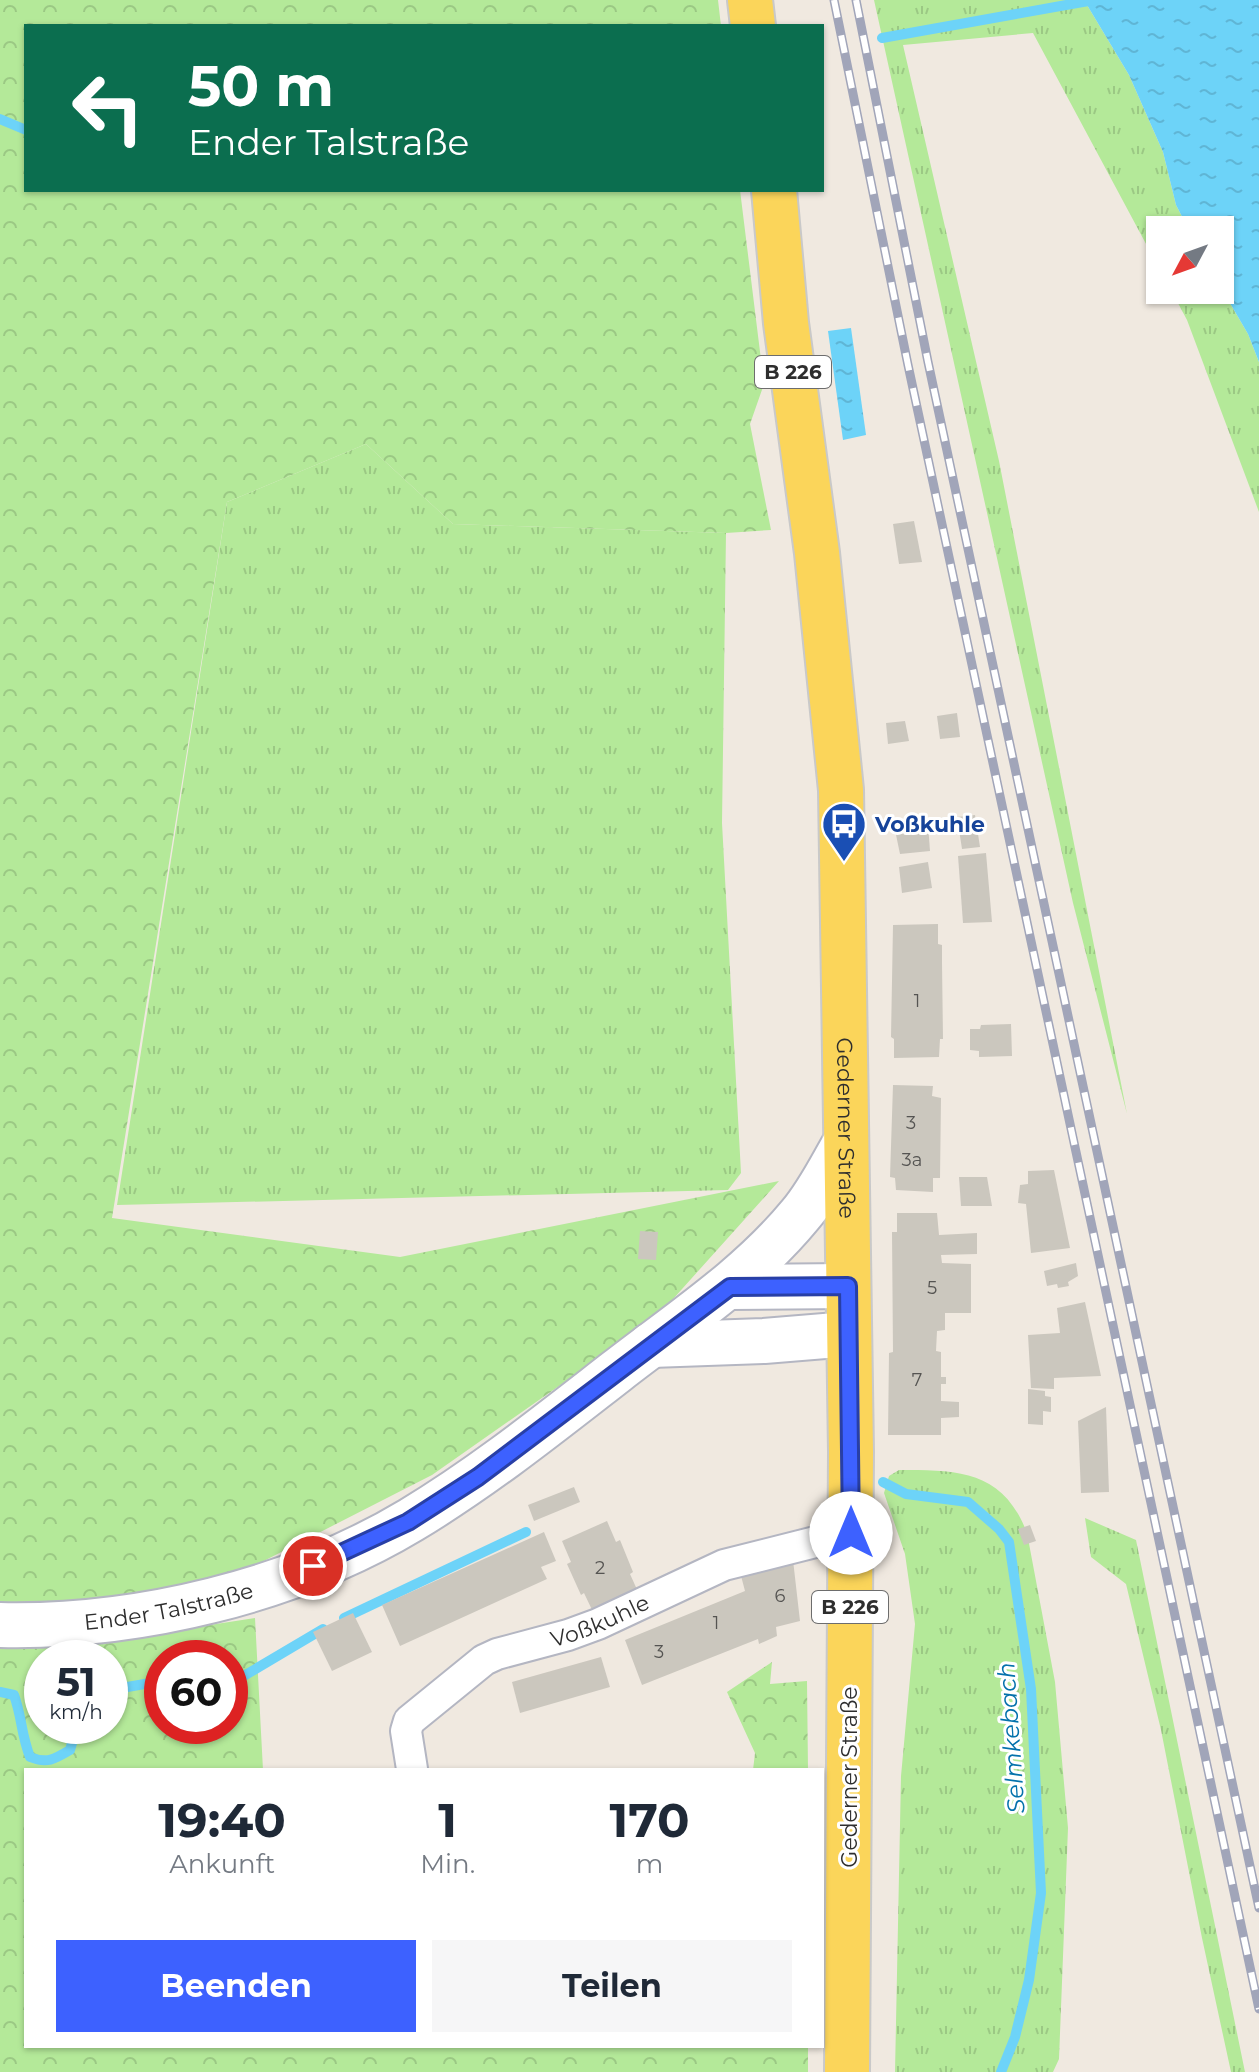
<!DOCTYPE html>
<html lang="de">
<meta charset="utf-8">
<style>
body{margin:0;font-family:Montserrat,sans-serif;background:#f6f6f7;color:#1f2937;height:100vh;display:flex;flex-direction:column;font-size:30px;white-space:nowrap}
*{box-sizing:border-box;margin:0}
p{font-size:26px;color:#747a83}
.icon{flex:none;width:44px;height:44px;fill:none;stroke:currentColor;stroke-width:2;stroke-linecap:round;stroke-linejoin:round}
.map{position:relative;flex:1;overflow:hidden}
.details{position:absolute;left:24px;top:1768px;width:800px;height:280px;display:flex;flex-direction:column;background:#fff;border-radius:0px;box-shadow:0 2px 6px #0004}
.details>*{flex:none}
.banner{position:absolute;left:24px;top:24px;width:800px;height:168px;border-radius:0px;box-shadow:0 2px 6px #0004;background:#0b6e4f;color:#fff;overflow:hidden}
.needle{width:52px;rotate:229deg}
.tools{position:absolute;left:1146px;top:216px;display:grid;gap:16px}
.tools a{display:grid;place-items:center;width:88px;height:88px;border-radius:0px;background:#fff;box-shadow:0 2px 6px #0004;font-size:40px}
.speed{position:absolute;left:24px;top:1640px;display:flex;gap:16px;font-size:40px;font-weight:700;text-align:center}
.speed>*{display:grid;place-content:center;width:104px;height:104px;border-radius:50%;background:#fff;box-shadow:0 2px 6px #0004;line-height:1}
.speed small{font-size:20px;font-weight:400}
.speed .limit{border:12px solid #d22;background:#fff;color:#111}
.pin{position:absolute;display:grid;place-items:center;width:68px;height:68px;color:#fff;margin:-34px;border:4px solid #fff;border-radius:50%;box-shadow:0 2px 8px #0007}
.me{position:absolute;width:88px;margin:-44px;rotate:0deg;stroke-linejoin:round;filter:drop-shadow(0 0 6px #0008)}
.turn{display:flex;align-items:center;gap:28px;height:168px;padding:0 32px;font-size:36px}
.turn .icon{width:104px;height:104px;stroke-width:2.5}
.turn b{display:block;font-size:56px;line-height:68px}
.eta{display:flex;justify-content:space-evenly;align-items:center;height:136px;text-align:center}
.eta b{font-size:48px;font-weight:700;line-height:56px}
.button{display:flex;gap:16px;margin-top:auto;padding:16px 32px}
.button a{flex:1;height:92px;border-radius:0px;background:#3d61ff;color:#fff;font-size:32px;font-weight:700;line-height:92px;text-align:center}
.button a+a{background:#f6f6f7;color:#1f2937}
.map>svg:first-child{display:block}
.grass{fill:url(#grass-tufts)}
.forest{fill:url(#forest-crowns);fill-rule:evenodd}
.water{fill:url(#water-ripples)}
.lines{fill:none;stroke-linecap:round;stroke-linejoin:round}
.stream{stroke:#6dd3f8;stroke-width:10}
.building{fill:#cbc7be}
.minor-casing{stroke:#b4b6c2;stroke-width:34}
.secondary-casing{stroke:#b4b6c2;stroke-width:48}
.primary-casing{stroke:#c9c9c9;stroke-width:48}
.minor{stroke:#fff;stroke-width:30}
.secondary{stroke:#fff;stroke-width:44}
.primary{stroke:#fbd55a;stroke-width:44}
.rail-casing{stroke:#a1a5b9;stroke-width:9}
.rail{stroke:#fff;stroke-width:6;stroke-dasharray:18;stroke-linecap:butt}
.route-casing{stroke:#283fa6;stroke-width:20}
.route{stroke:#3d61ff;stroke-width:14}
.labels{text-anchor:middle;dominant-baseline:central;stroke-width:6;stroke-linejoin:round;paint-order:stroke}
.number-label{font-size:18px;fill:#555452}
.shield{fill:#fff;stroke:#6d6d6d;stroke-width:2}
.shield-label{font-size:20px;font-weight:bold;fill:#2e2e2e}
.transit-label{font-size:22px;font-weight:bold;fill:#164399;stroke:#fff;text-anchor:start}
.street-label{font-size:22px;fill:#2e2e2e;stroke:#fff}
.water-label{font-size:24px;font-style:italic;fill:#0472ac;stroke:#fff}
</style>
<div class="map">
<svg width="1259" height="2072" viewBox="0 0 1259 2072">
<defs>
<pattern id="grass-tufts" width="24" height="20" patternUnits="userSpaceOnUse" patternTransform="scale(2)"><rect width="24" height="20" fill="#b4e999"/><path d="M3 7l-1-3M5 7V3M7 7l1-3M15 17l-1-3M17 17v-4M19 17l1-3" fill="none" stroke="#9bc884"/></pattern>
<pattern id="forest-crowns" width="20" height="18" patternUnits="userSpaceOnUse" patternTransform="scale(2)"><rect width="20" height="18" fill="#b4e999"/><path d="M2 6a3 3 0 1 1 6 0M12 15a3 3 0 1 1 6 0" fill="none" stroke="#9bc884"/></pattern>
<pattern id="water-ripples" width="26" height="14" patternUnits="userSpaceOnUse" patternTransform="scale(2)"><rect width="26" height="14" fill="#6dd3f8"/><path d="M2 4q2-2 4 0t4 0M15 11q2-2 4 0t4 0" fill="none" stroke="#5fb5d5"/></pattern>
</defs>
<rect width="100%" height="100%" fill="#f0e9e0"/>
<!-- grass -->
<g class="grass">
<path d="M874,0h210l45,75 34,77 13,53 13,25h-29v40l-127,-237 -130,12 96,416 128,653 -54,-211z"/>
<path d="M1220,286l28,48 11,28v150l-72,-192 -16,-30h49z"/>
<path d="M366,444l87,80 273,9 -4,290 19,350 -13,17 -611,15 110,-703z"/>
<path d="M899,1470c59,0 104,0 128,63l28,149 13,146 -9,231 -6,13h-158l6,-296 14,-152 -10,-70 -21,-61 5,-17z"/>
<path d="M1085,1518l51,22 109,532h-14l-29,-134 -41,-208 -35,-146 -35,-27z"/>
</g>
<!-- forest -->
<g class="forest">
<path d="M0,0h718l3,26h-695v164h714l24,194 -14,40 21,106 -45,3 -273,-9 -87,-80 -139,58 -115,716 288,39 379,-76 -123,137 -224,157 -188,96 -126,27 -118,8z"/>
<path d="M255,1618l8,152h-237v276h782v26h-808v-426l119,-7zM42,1658h68v68h-68zM162,1658h68v68h-68z"/>
<path d="M772,1662l-2,22 37,-3 1,89h-55l2,-17 -28,-61z"/>
</g>
<!-- water -->
<g class="water">
<path d="M1084,0h175v362l-11,-28 -28,-48v-56h-31l-13,-25 -13,-53 -34,-77z"/>
<path d="M851,328l15,107 -23,5 -15,-109z"/>
</g>
<g class="lines">
<!-- stream -->
<g class="stream">
<path d="M882,38l212,-38"/>
<path d="M0,119l26,11"/>
<path d="M883,1482l23,12 62,8 31,27 10,13 22,147 10,204 -12,87 -14,57 -14,35"/>
<path d="M344,1618l182,-86"/>
<path d="M230,1677h12l81,-48"/>
<path d="M110,1690l52,-9"/>
<path d="M0,1692l14,3c8,22 7,39 16,62 17,7 25,2 40,-7l7,-24"/>
</g>
</g>
<!-- building -->
<g class="building">
<path d="M914,521l8,41 -23,2 -6,-40z"/>
<path d="M957,713l3,24 -20,2 -3,-23z"/>
<path d="M905,721l4,20 -21,3 -2,-21z"/>
<path d="M975,815l5,32 -18,2 -5,-32z"/>
<path d="M928,824l2,27 -30,3 -5,-24z"/>
<path d="M986,853l6,69 -29,1 -5,-67z"/>
<path d="M928,862l4,26 -30,5 -3,-26z"/>
<path d="M938,924v20l4,1v18l1,76h-3l-1,18 -45,1v-19l-3,-2 2,-112z"/>
<path d="M1011,1024l1,32 -33,1v-6l-9,-1v-21h10l1,-4z"/>
<path d="M893,1085l40,1 -1,10 9,2 -1,80h-7v14l-37,-2 -1,-12 -5,-1z"/>
<path d="M1054,1170l16,78 -39,5 -5,-49 -8,-1 2,-18 8,-1v-13z"/>
<path d="M959,1177h28l5,29h-31z"/>
<path d="M897,1213h40l2,22 38,-2v21l-36,1 1,8 29,1v49h-26v17l-8,1 -1,20 5,1v25h5v7h-5v17l18,1v15l-18,1v17h-53l1,-82 4,-1 -1,-120h5z"/>
<path d="M640,1231l18,1 -2,28 -18,-1z"/>
<path d="M1076,1263l2,13 -10,6 1,4 -11,2 -1,-4 -10,2 -3,-15z"/>
<path d="M1085,1302l16,74 -47,2v11l-23,-1 -3,-53 32,-2 -3,-25z"/>
<path d="M1028,1389l17,2v5l6,1v15l-8,-1v14l-15,-1z"/>
<path d="M1106,1407l3,85 -28,1 -3,-72z"/>
<path d="M574,1487l6,15 -46,19 -6,-16z"/>
<path d="M607,1521l9,21 4,-2 13,32 -3,2 9,20 -45,20 -10,-21 -3,2 -14,-31 4,-2 -9,-21z"/>
<path d="M1030,1525l6,16 -12,4 -6,-16z"/>
<path d="M544,1532l12,29 -15,6 6,12 -147,67 -18,-41z"/>
<path d="M793,1560l7,61 -24,6 1,9 -18,8 -1,-5 -116,46 -17,-45 120,-49 -5,-19z"/>
<path d="M353,1613l19,39 -40,19 -19,-39z"/>
<path d="M601,1657l9,30 -90,26 -8,-31z"/>
</g>
<g class="lines">
<!-- minor casing -->
<g class="minor-casing">
<g id="minor">
<path id="s1" d="M412,1769l-6,-38 3,-10 75,-61 13,-6 71,-19 30,-11 126,-59 127,-32"/>
</g>
</g>
<!-- secondary casing -->
<g class="secondary-casing">
<g id="secondary">
<path d="M730,1287l118,-1"/>
<path d="M651,1345l113,-4 85,-7"/>
<path id="s2" d="M0,1625c137,3 293,-34 411,-105 73,-44 139,-97 206,-149 63,-49 131,-93 183,-156 18,-21 31,-48 45,-72"/>
</g>
</g>
<!-- primary casing -->
<g class="primary-casing">
<g id="primary">
<path d="M750,0l3,26"/>
<path id="s3" d="M774,190l12,133 31,230 24,237 10,662 -4,620"/>
</g>
</g>
<!-- minor -->
<use href="#minor" class="minor"/>
<!-- secondary -->
<use href="#secondary" class="secondary"/>
<!-- primary -->
<use href="#primary" class="primary"/>
<!-- rail casing -->
<g class="rail-casing">
<g id="rail">
<path d="M834,0l74,365 351,1644"/>
<path d="M856,0l72,362 331,1546"/>
</g>
</g>
<!-- rail -->
<use href="#rail" class="rail"/>
</g>
<g class="lines">
<!-- route casing -->
<g class="route-casing">
<path id="route" d="M313,1566l95,-44 70,-45 252,-190 118,-1 3,247"/>
</g>
<!-- route -->
<use href="#route" class="route"/>
</g>
<!-- icons -->
<defs>
<g id="bus-pin" transform="scale(2.3)"><path d="M0 17L-7.5 6A9.5 9.5 0 1 1 7.5 6Z" fill="#1a4fb4" stroke="#fff"/><path d="M-5-6H5V4H4V6H2V4H-2V6H-4V4H-5ZM-3.5-4V0h7V-4ZM-3.5 1.2v1.5H-2V1.2ZM2 1.2v1.5H3.5V1.2Z" fill="#fff"/></g>
</defs>
<g fill-rule="evenodd">
<use href="#bus-pin" x="844" y="824"/>
</g>
<g class="labels">
<!-- number labels -->
<g class="number-label">
<text x="917" y="1001">1</text>
<text x="911" y="1123">3</text>
<text x="912" y="1160">3a</text>
<text x="932" y="1288">5</text>
<text x="917" y="1380">7</text>
<text x="600" y="1568">2</text>
<text x="780" y="1596">6</text>
<text x="716" y="1623">1</text>
<text x="659" y="1652">3</text>
</g>
<!-- shield labels -->
<g class="shield">
<rect x="755" y="356" width="76" height="32" rx="6"/>
<rect x="812" y="1591" width="76" height="32" rx="6"/>
</g>
<g class="shield-label">
<text x="793" y="372">B 226</text>
<text x="850" y="1607">B 226</text>
</g>
<!-- transit labels -->
<g class="transit-label">
<text x="875" y="824">Voßkuhle</text>
</g>
<!-- street labels -->
<g class="street-label">
<text stroke="none"><textPath href="#s3" startOffset="942">Gederner Straße</textPath></text>
<text stroke="none"><textPath href="#s2" startOffset="170">Ender Talstraße</textPath></text>
<text stroke="none"><textPath href="#s1" startOffset="268">Voßkuhle</textPath></text>
<text transform="translate(849 1777) rotate(-90)">Gederner Straße</text>
</g>
<!-- water labels -->
<g class="water-label">
<text transform="translate(1011 1738) rotate(-94)">Selmkebach</text>
</g>
</g>
</svg>
<div class="tools">
<a><svg class="needle" viewBox="-14 -14 28 28"><path d="M0-13l5 13h-10z" fill="#e53935"/><path d="M0 13l5-13h-10z" fill="#747a83"/></svg></a>
</div>
<div class="speed"><div>51<small>km/h</small></div><div class="limit">60</div></div>
<div class="pin" style="left:313px;top:1566px;background:#d93025"><svg class="icon" aria-label="arrive" viewBox="0 0 24 24"><path d="M6 21V4h12l-3 4 3 4H6"/></svg></div>
<svg class="me" style="left:851px;top:1533px" viewBox="-20 -20 40 40"><circle r="19" fill="#fff"/><path d="M0-13L10 11 0 6-10 11z" fill="#3d61ff"/></svg>
<div class="banner">
<div class="turn"><svg class="icon" aria-label="left" viewBox="0 0 24 24"><path d="M17 20v-9H6M10 6l-5 5 5 5"/></svg><div><b>50 m</b>Ender Talstraße</div></div>
</div>
<section class="details">
<div class="eta">
<div><b>19:40</b><p>Ankunft</p></div>
<div><b>1</b><p>Min.</p></div>
<div><b>170</b><p>m</p></div>
</div>
<div class="button"><a>Beenden</a><a>Teilen</a></div>
</section>
</div>
